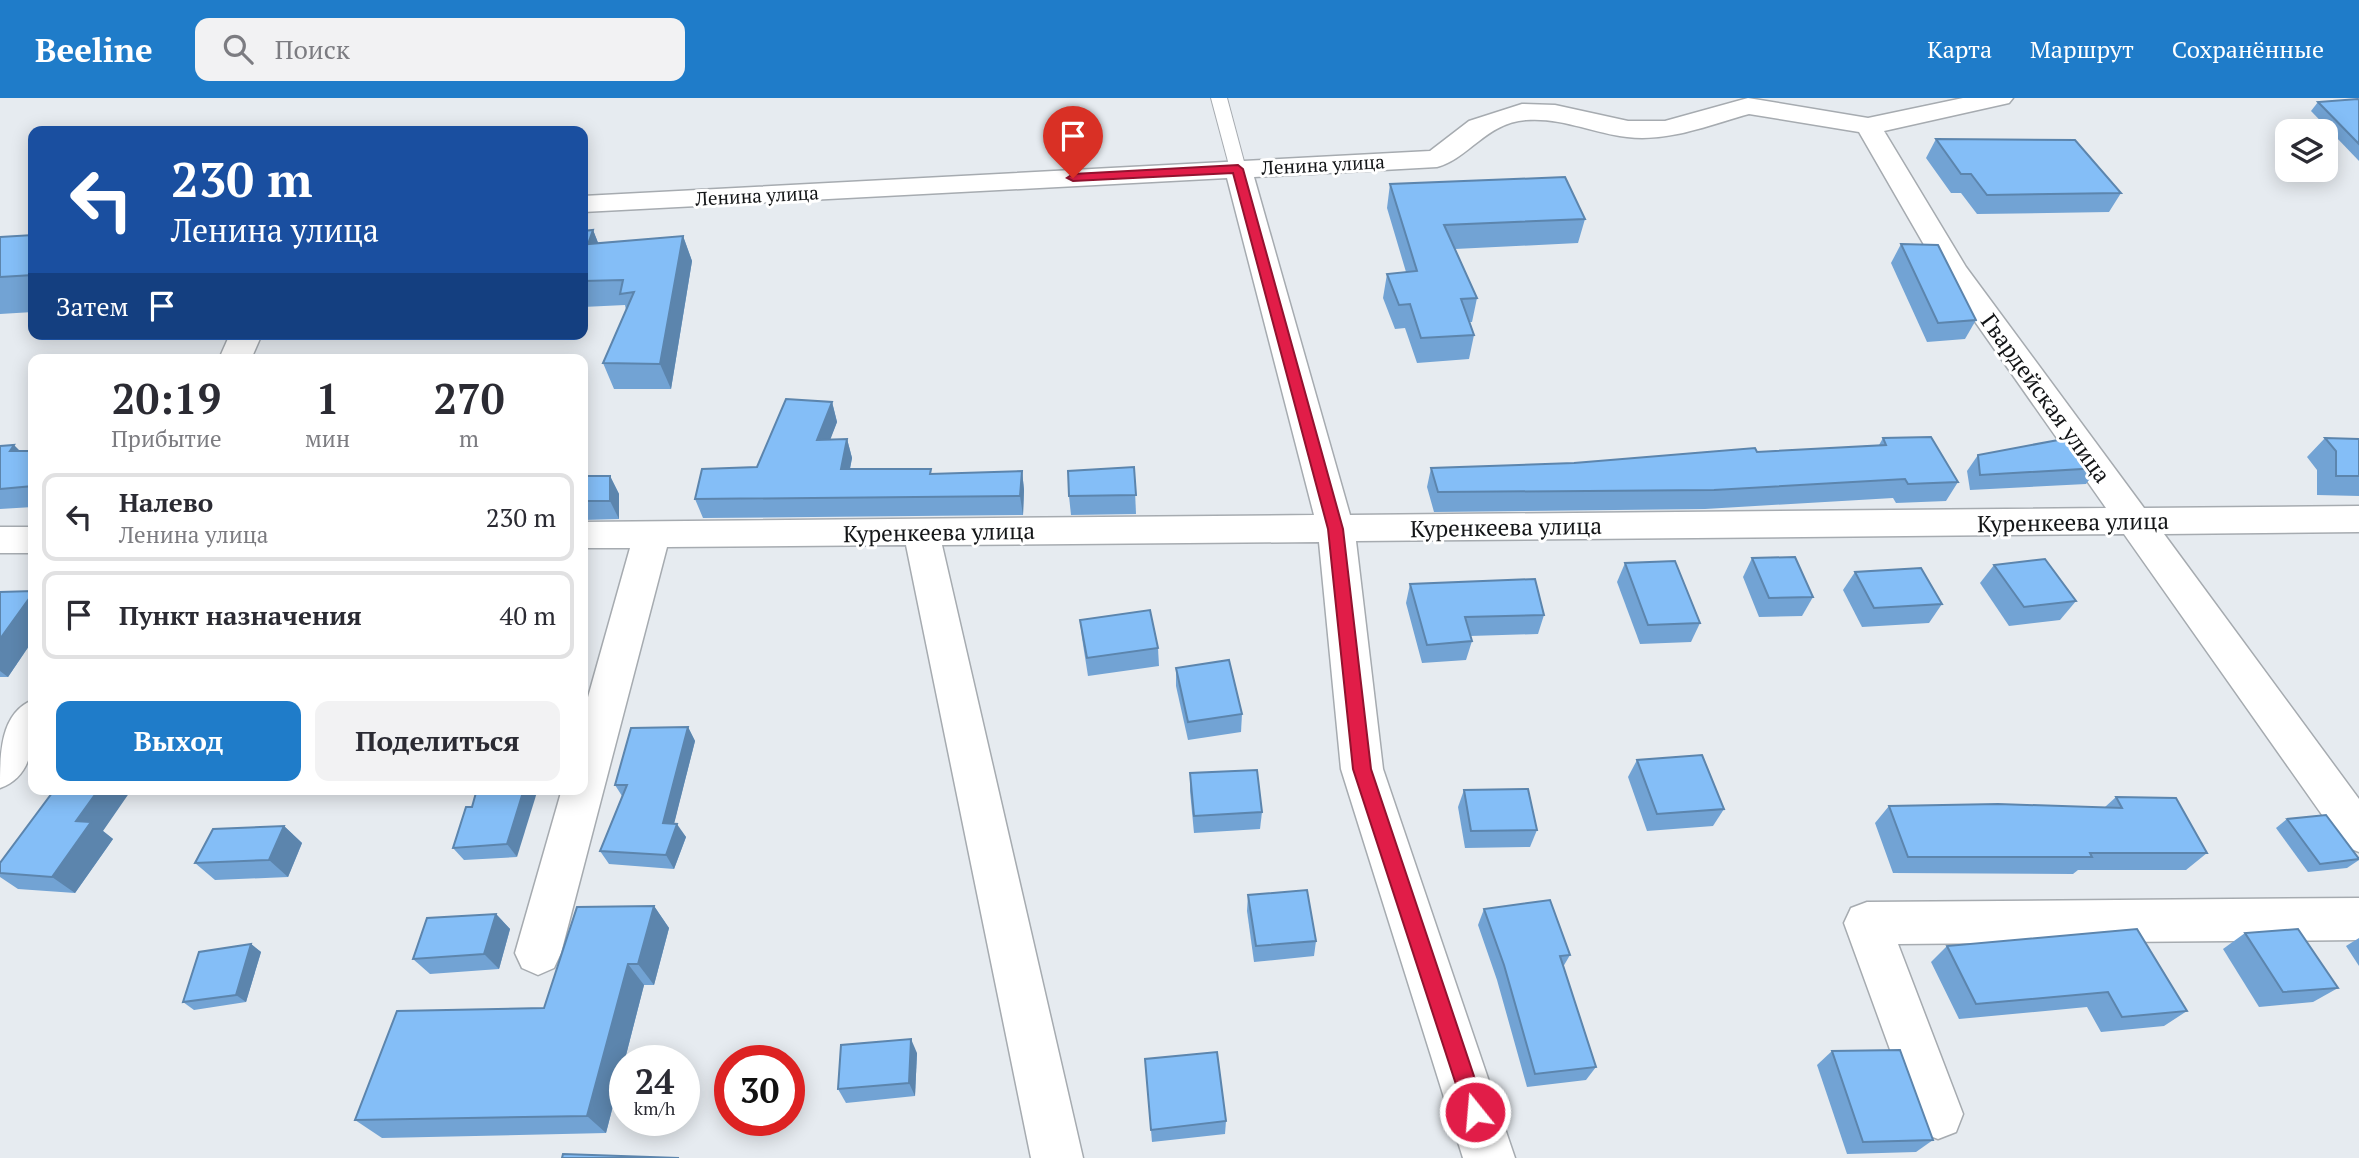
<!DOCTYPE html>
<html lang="ru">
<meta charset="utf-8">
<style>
body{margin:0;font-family:"PT Serif",serif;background:#f2f2f3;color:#2b2b33;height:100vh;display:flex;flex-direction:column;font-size:26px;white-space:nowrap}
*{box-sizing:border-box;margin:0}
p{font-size:23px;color:#7c7c81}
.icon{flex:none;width:38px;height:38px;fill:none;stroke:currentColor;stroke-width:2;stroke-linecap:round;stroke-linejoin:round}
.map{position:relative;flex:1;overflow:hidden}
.panel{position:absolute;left:28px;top:256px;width:560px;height:441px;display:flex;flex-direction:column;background:#fff;border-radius:14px;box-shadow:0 4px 18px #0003}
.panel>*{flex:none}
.guide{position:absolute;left:28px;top:28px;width:560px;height:214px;border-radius:14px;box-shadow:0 4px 18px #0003;background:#1a4fa0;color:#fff;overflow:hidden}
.fabs{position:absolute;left:2275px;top:21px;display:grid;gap:14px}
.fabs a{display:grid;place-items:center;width:63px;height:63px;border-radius:14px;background:#fff;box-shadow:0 4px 18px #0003;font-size:35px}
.speed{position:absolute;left:609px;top:947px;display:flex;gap:14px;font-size:35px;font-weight:700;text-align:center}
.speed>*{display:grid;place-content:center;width:91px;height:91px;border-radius:50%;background:#fff;box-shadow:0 4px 18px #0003;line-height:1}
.speed small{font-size:18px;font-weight:400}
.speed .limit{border:10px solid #d22;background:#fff;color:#111}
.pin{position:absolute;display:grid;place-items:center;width:60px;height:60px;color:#fff;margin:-72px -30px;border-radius:50% 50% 50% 0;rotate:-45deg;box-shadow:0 0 7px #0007}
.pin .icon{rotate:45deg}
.me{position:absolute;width:77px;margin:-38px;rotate:343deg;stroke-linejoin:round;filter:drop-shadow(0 0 5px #0008)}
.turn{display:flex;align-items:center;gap:24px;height:147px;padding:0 28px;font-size:32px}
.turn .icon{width:91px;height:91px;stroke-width:2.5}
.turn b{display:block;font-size:49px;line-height:60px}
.then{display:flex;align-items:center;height:66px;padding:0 28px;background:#0003;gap:14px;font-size:26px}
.eta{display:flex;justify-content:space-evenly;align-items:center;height:119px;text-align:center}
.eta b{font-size:42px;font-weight:600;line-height:49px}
.button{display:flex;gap:14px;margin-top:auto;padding:14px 28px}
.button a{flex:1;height:80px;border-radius:14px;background:#1f7cc9;color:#fff;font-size:28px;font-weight:600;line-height:80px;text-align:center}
.button a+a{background:#f2f2f3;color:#2b2b33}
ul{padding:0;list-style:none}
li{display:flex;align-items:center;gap:21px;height:88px;margin:0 14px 10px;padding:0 14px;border:4px solid #e1e1e2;border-radius:14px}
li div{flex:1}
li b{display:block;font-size:26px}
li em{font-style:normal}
header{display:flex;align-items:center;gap:42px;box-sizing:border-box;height:98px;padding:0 35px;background:#1f7cc9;color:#fff}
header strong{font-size:33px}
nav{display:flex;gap:38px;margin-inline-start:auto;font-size:24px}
.search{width:490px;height:63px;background:#f2f2f3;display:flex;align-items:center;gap:18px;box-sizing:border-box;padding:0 24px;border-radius:14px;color:#7c7c81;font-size:26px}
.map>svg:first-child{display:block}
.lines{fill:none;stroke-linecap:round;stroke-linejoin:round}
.service-casing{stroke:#a6abb0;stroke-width:2}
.minor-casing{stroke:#a6abb0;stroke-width:3}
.service{fill:#fff;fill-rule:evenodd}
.minor{fill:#fff;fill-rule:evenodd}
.wall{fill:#72a3d4}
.shaded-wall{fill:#5c85ad}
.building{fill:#84bef7;stroke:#5c85ad;stroke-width:2}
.route{fill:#e11d48;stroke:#92132f;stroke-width:2}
.labels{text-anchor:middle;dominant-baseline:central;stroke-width:6;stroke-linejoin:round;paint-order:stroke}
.far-street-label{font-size:19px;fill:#131517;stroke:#fff}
.street-label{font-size:23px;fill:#131517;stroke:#fff}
</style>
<header>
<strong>Beeline</strong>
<div class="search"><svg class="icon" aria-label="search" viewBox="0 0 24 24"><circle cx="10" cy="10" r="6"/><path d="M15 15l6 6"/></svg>Поиск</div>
<nav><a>Карта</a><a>Маршрут</a><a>Сохранённые</a></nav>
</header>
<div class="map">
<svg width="2359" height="1060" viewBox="0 0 2359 1060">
<rect width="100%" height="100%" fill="#e6ebf0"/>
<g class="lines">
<!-- service casing -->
<g class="service-casing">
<path id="service" d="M1211,0h16l19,71 -2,3 -6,2 -8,-5z"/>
</g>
<!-- minor casing -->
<g class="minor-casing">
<g id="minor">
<path d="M1748,0l120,20 95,-20h50l-4,5 -125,28 82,136 178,241 215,-2v26l-195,2 195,265v53l-15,-6 -220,-312 -768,7 27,228 132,389h-52l-122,-389 -22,-227 -377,3 141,613h-52l-125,-613 -239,2 -106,406 -7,15 -16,7 -16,-7 -7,-15 47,-164h21v-74l47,-167h-47v-26l731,-7 -87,-337 -644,34v-16l847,-45 39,-30 53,-17 33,1 73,16h37zM1749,16l110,18 79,137 168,239 -756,7 -96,-338 183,-10c31,-8 49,-44 89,-47 35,-3 67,13 101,17 42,5 82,-12 122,-23z"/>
<path d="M230,236h32l-11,25h-32z"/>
<rect x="0" y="429" width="33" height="26"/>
<path d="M33,602c1,33 4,75 -33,88 0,-34 0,-75 33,-88z"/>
<path d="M2359,800v42l-461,4 65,170 -7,18 -18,7 -18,-7 -76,-209 7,-15 16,-6z"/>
</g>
</g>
<!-- service -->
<use href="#service" class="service"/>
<!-- minor -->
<use href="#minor" class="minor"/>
</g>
<!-- wall -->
<g class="wall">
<path d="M2359,2v61l-48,-50 7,-9z"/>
<path d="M1936,41l185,54 -12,19 -132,2 -16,-21h-10l-25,-35z"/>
<path d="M1390,86l195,35 -7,24 -123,6 22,49 -5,24h-2l4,13 -5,24 -52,4 -12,-35 -10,1 -12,-31 4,-24 19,-2 -19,-64z"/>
<path d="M593,132l5,13 85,-7 9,25 -21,128h-57l-11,-26 23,-53 -1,-5 -42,2v-76z"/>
<path d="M33,137v77l-33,2v-77z"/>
<path d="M1901,146l75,76 -11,19 -38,3 -36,-79z"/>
<path d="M832,304l5,20 -7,17h17l5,19 -2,11 82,5 90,-3 2,19 -1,25 -320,3 -8,-19 62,-32z"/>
<path d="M1883,340l75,44 -12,19 -50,2 -3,-5 -188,11 -271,3 -7,-25 4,-19 143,-5 305,-18z"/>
<path d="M2325,340l34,1v57l-42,-1v-25l-10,-13z"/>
<path d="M0,348l20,5h13v56l-33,2z"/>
<path d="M1978,357l120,13 -12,16 -116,6 -3,-19z"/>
<path d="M1134,369l2,47 -65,1 -2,-19z"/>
<path d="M583,378h27l9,18v25l-36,1z"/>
<path d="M1752,460l61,39 -11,19 -43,1 -16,-40z"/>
<path d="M1625,465l75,60 -9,19 -51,2 -23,-62z"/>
<path d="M1994,467l82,36 -16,19 -51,6 -29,-43z"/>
<path d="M1855,474l87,32 -13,19 -67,4 -19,-37z"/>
<path d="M1410,486l134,31 -6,19 -68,2 2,5 -6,19 -44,3 -16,-60z"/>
<path d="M33,493v49l-25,37h-8v-85z"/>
<path d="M1080,522l78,28 1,18 -71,10 -6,-38z"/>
<path d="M1176,570l66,46 -1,18 -53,8 -12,-54z"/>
<path d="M688,629l7,14 -21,82 12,14 -12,32 -65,-5 -9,-13 22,-55 -7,-11z"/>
<path d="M1637,662l87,49 -11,17 -66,5 -19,-54z"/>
<path d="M1190,675l72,39 -2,17 -66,4 -4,-42z"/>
<path d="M477,691l40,68 -53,3 -11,-12 19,-41z"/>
<path d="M1464,692l73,40 -7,17 -65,1 -7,-41z"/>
<path d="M2116,699l91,56 -21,17h-108l-5,4 -180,-1 -18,-50 14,-17 216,1z"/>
<path d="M2287,721l72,41 -12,8 -39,4 -32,-44z"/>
<path d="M284,728l18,17 -14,34 -73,3 -20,-17z"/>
<path d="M103,733l10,8 -38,54 -57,-4 -18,-12v-4z"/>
<path d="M1248,797l68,46 -2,15 -60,6 -7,-51z"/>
<path d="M654,808l15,22 -15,57h-10l-38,148 -224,5 -27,-18 189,-112z"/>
<path d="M1484,811l86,46 -7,12 33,100 -10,13 -59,7 -30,-107 -19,-55z"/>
<path d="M496,816l14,15 -11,40 -69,5 -17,-15z"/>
<path d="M2245,835l93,55 -25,14 -54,5 -36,-58z"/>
<path d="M2359,840v28l-13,-20z"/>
<path d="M251,846l10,8 -15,50 -52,8 -11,-8z"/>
<path d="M1947,848l240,65 -23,15 -63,6 -14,-25 -128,12 -28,-57z"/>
<path d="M1832,953l101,89 -17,12 -69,2 -30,-89z"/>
<path d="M917,955l-2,43 -69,7 -8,-14z"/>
<path d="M1145,961l81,62 -1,13 -73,8z"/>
</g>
<!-- shaded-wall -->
<g class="shaded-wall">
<path d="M593,132l10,25 -15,-11z"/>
<path d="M683,138l9,25 -21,128 -11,-25z"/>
<path d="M832,304l5,20 -14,37 -6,-19z"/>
<path d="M847,341l5,19 -6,30 -5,-19z"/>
<path d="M14,347l19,19 -23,-13z"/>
<path d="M1022,373l2,19 -1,25 -3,-19z"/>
<path d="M610,378l9,18v25l-9,-18z"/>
<path d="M33,495v47l-25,37 -8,-6v-32z"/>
<path d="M688,629l7,14 -24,95 -8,-13z"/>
<path d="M99,691h33l-29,42 10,8 -38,54 -23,-16 24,-56z"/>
<path d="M524,691h14l-21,68 -10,-13z"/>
<path d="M677,726l9,13 -12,32 -8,-14z"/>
<path d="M284,728l18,17 -14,34 -19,-17z"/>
<path d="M654,808l15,22 -15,57 -16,-21z"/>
<path d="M496,816l14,15 -11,40 -15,-15z"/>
<path d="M251,846l10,8 -15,50 -10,-7z"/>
<path d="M628,866l16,21 -38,148 -19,-17z"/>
<path d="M911,941l6,14 -2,43 -6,-13z"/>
</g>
<!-- building -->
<g class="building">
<path d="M2358,1l1,1v44l-41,-42z"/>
<path d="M1936,41l139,1 46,53 -134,2 -16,-21h-10z"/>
<path d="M1565,79l20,42 -141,6 33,73 -16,1 13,36 -53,3 -11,-34 -11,1 -12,-31 30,-3 -27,-87z"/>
<path d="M593,132l-5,14 95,-8 -23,128 -57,-1 31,-71 -14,2 3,-14 -40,1v-50z"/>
<path d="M33,137v40l-33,2v-40z"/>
<path d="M1901,146l37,1 38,75 -38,3z"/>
<path d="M786,301l46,3 -15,38 30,-1 -6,30h90l-1,5 92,-3 -2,25 -325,3 7,-30 55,-2z"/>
<path d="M1931,339l27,45 -50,2 -3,-5 -191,11 -276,2 -7,-24 143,-5 181,-15 2,4 129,-7 -3,-7z"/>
<path d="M2074,339l24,31 -118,7 -2,-20z"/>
<path d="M2325,340l34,1v37h-23v-25z"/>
<path d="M14,347l-4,6h23v35l-33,3v-43z"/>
<path d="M1134,369l2,28 -67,1 -1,-25z"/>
<rect x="583" y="378" width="27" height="25"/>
<path d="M1795,459l18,40 -44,1 -17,-40z"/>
<path d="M2045,461l31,42 -52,6 -30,-42z"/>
<path d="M1675,463l25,62 -52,2 -23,-62z"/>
<path d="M1921,470l21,36 -68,4 -19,-36z"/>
<path d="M1535,481l9,36 -79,2 7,24 -45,4 -17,-61z"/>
<path d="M33,493v2l-33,46v-47z"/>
<path d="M1150,512l8,38 -71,10 -7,-38z"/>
<path d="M1229,562l13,54 -54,8 -12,-54z"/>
<path d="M688,629l-25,96 14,1 -11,31 -66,-4 27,-66h-12l16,-57z"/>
<path d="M1702,657l22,54 -67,5 -20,-54z"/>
<path d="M1257,672l5,42 -68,4 -4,-43z"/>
<path d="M55,691h44l-23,32 15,1 -39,55 -52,-4v-10z"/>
<path d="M477,691h47l-17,55 -54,4 13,-41h6z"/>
<path d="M1528,691l9,41 -66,1 -7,-41z"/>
<path d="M2116,699l60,1 31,55h-117l2,4h-184l-19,-51 109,-2 124,4z"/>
<path d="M2326,717l33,44 -39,5 -33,-45z"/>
<path d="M284,728l-15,34 -74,3 18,-34z"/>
<path d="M1307,792l9,51 -60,5 -8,-51z"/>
<path d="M1550,802l20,55 -10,1 36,111 -61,7 -31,-109 -20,-56z"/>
<path d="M654,808l-16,58h-10l-41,152 -232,4 42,-109 147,-3 33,-101z"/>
<path d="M496,816l-12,40 -71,5 14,-41z"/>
<path d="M2137,831l50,82 -65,6 -14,-25 -132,12 -29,-58z"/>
<path d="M2298,831l40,59 -55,4 -38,-59z"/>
<path d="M251,846l-15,51 -53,7 16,-50z"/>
<path d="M911,941l-2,44 -71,6 3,-44z"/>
<path d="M1900,952l33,90 -70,2 -31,-91z"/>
<path d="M1217,954l9,69 -75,9 -6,-71z"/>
<path d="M563,1056l116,4h-117z"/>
</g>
<!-- route -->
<path class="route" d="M1238,67l5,4 100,360 28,240 115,343 -3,7 -8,3 -7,-3 -3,-7 -112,-343 -25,-240 -95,-356 -160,8 -6,-3 6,-4z"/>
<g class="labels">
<!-- far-street labels -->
<g class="far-street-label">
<text transform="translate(1323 66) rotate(-3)">Ленина улица</text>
<text transform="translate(757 97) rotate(-3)">Ленина улица</text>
</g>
<!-- street labels -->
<g class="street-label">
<text transform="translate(2046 300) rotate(54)">Гвардейская улица</text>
<text transform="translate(2073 424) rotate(-1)">Куренкеева улица</text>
<text transform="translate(1506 429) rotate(-1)">Куренкеева улица</text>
<text transform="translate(939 434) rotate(-1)">Куренкеева улица</text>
</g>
</g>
</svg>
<div class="fabs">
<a><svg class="icon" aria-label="layers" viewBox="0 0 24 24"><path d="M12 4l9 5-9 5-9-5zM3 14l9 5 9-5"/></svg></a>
</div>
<div class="speed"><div>24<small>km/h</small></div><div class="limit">30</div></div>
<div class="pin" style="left:1073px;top:80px;background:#d93025"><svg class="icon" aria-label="arrive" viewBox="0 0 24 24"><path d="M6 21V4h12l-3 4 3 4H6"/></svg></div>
<svg class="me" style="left:1475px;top:1014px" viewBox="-20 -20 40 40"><circle r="17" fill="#e11d48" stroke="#fff" stroke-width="3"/><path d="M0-11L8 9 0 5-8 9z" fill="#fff"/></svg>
<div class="guide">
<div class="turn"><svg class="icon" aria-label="left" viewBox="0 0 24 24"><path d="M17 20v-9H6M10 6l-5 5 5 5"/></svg><div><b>230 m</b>Ленина улица</div></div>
<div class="then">Затем<svg class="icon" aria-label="arrive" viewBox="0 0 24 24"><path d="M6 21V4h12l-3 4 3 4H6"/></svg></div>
</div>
<section class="panel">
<div class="eta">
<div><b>20:19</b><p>Прибытие</p></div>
<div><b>1</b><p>мин</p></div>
<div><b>270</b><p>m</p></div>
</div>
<ul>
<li><svg class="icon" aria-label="left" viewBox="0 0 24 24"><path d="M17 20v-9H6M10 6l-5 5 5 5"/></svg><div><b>Налево</b><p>Ленина улица</p></div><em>230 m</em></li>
<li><svg class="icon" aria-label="arrive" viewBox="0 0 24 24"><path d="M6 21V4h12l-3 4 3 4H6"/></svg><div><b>Пункт назначения</b></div><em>40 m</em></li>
</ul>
<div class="button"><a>Выход</a><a>Поделиться</a></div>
</section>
</div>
